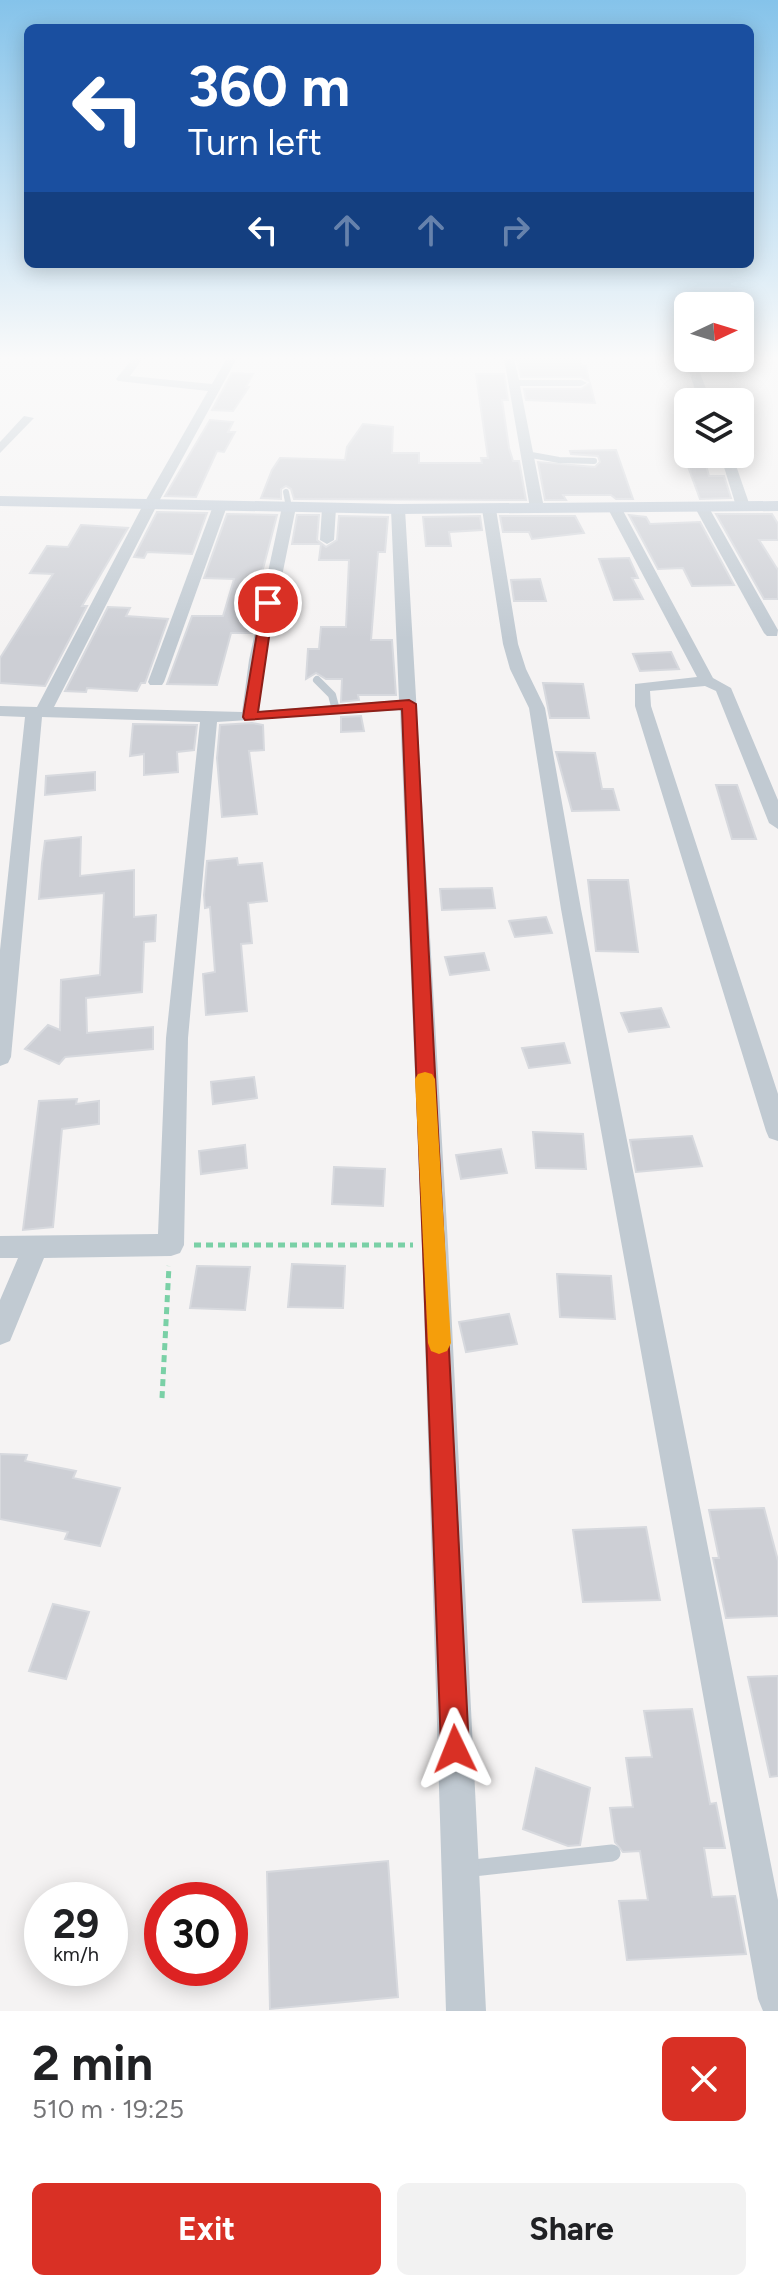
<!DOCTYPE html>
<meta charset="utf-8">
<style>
body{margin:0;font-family:Figtree,sans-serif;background:#f2f2f2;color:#202124;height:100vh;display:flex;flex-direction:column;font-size:30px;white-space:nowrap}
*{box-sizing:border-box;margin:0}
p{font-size:26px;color:#757577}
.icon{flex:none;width:44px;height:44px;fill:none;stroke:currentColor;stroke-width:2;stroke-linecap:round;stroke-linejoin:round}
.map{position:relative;height:2011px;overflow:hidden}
.side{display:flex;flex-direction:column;background:#fff;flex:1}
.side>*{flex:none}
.guide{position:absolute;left:24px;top:24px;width:730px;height:244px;border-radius:12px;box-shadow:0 4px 20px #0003;background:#1a4fa0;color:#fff;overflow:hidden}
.needle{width:52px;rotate:86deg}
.fabs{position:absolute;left:674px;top:292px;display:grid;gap:16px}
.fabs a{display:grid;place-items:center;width:80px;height:80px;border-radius:12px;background:#fff;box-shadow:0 4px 20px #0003;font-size:40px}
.speed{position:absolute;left:24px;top:1882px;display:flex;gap:16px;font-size:40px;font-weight:700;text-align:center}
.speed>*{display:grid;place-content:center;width:104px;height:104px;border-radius:50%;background:#fff;box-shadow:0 4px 20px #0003;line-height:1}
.speed small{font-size:20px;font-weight:400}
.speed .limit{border:12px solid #d22;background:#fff;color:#111}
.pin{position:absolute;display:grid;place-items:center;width:68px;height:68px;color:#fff;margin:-34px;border:4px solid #fff;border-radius:50%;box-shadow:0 2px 8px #0007}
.me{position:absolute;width:88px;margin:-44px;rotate:358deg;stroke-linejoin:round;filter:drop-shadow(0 0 6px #0008)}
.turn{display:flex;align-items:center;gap:28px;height:168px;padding:0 32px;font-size:36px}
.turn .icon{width:104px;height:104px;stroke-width:2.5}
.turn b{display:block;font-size:56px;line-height:68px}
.lanes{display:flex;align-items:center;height:76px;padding:0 32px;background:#0003;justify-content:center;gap:40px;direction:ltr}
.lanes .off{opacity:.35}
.round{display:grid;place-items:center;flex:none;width:84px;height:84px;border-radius:12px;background:#f2f2f2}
.headline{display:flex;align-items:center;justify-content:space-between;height:136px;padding:0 32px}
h1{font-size:48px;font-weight:700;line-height:60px}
.action{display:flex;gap:16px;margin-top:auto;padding:16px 32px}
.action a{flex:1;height:92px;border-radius:12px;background:#d93025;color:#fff;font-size:32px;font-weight:700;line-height:92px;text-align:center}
.action a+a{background:#f2f2f2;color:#202124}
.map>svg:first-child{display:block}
.building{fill:#cdcfd5;stroke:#d7d9de;stroke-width:2}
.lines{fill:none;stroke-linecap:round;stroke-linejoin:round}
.path{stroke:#7ad0a6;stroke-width:5;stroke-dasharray:7 5;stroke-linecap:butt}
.lane-far2{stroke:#c1cad2;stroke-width:6}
.lane-far1{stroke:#c1cad2;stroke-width:8}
.lane{stroke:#c1cad2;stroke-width:17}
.street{fill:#c1cad2;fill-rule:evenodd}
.secondary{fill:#c1cbd6;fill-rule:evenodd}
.route{fill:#d93025;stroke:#8d1f18;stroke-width:2}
.slow{fill:#f59e0b}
</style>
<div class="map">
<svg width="778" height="2011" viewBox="0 0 778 2011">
<rect width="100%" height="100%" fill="#f5f3f3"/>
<!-- building -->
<g class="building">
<path d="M517,358h62l3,8h4l3,15 -8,-4h-60z"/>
<path d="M232,373l21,1 -7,13h3l-16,24 -21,-1z"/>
<path d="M476,374h28l4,26h-6l7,48 4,13h6l7,39 -232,-1 -3,-10 -5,-3 -5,3v10l-20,-1 11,-28 8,-12 65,2 2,-13 16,-23 30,3 -1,26h27v10h63l-1,-5h7z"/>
<path d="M590,383l5,20 -69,-3 -2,-11h57z"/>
<path d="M210,420l23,2 -5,10h7l-11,20 -7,-1 -21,46 -31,-1z"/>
<path d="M616,450l17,49h-17l-5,-4h-48l3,5h-21l-7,-38 57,5 5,-5 -2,-6 -27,-2 -1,-3z"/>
<path d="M683,453l20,1 6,22h15l7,22 -31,1z"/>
<path d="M157,512l50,1 -15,41 -45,-2 -3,6 -10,-1z"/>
<path d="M227,514l50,1 -26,100h5l-4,18h-21l-14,52 -50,-1 25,-68h31l11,-37 -30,-1z"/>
<path d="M716,514h56l6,10v16h-19l19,30v29h-14z"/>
<path d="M297,515h22l-2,25 9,7 11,-7 2,-24 49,1 -3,35h-7l-7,88h21l4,55h-38l1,5 -18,2 1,-23h-16l-10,-6 -10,6 2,-30h11l2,-22h25l3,-67h-30l2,-16h-29z"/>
<path d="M629,515l17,2 4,7 50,-2 34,63 -42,1 -9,-18 -25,1z"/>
<path d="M480,516l2,14 -33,2 2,14h-25l-3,-29z"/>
<path d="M500,516h75l9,17 -52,6 -3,-7h-26z"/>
<path d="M81,525l47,3 -46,78h5l-42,80 -45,-3v-25l53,-84 -23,-1 17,-27 21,1z"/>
<path d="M629,558l9,20h-6l11,21 -29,1 -15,-41z"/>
<path d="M540,579l6,22h-32l-3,-21z"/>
<path d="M108,607l22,1 -4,8 42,3 -23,64h-4l-4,8 -50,-3 -1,4 -21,-1z"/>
<path d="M671,652l8,17 -39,2 -7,-17z"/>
<path d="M543,683l40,1 6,34h-39z"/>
<path d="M361,716l3,15 -23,1v-15z"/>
<path d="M252,723l11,2 1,25 -15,1 8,63 -35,3 -5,-59 3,-33z"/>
<path d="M133,724l64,1 -3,25 -17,2 1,20 -34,3v-21l-14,2z"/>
<path d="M556,752l39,1 7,36h11l6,21 -47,1z"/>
<path d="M95,772v18l-50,5 1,-19z"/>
<path d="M716,785h21l19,54h-24z"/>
<path d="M81,837l-1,39 54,-6v47l22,-2 -1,26 -11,1 -2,50 -56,6 1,35 66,-6v22l-88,8 -6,7 -34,-15 23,-24 12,5 1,-50 39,-5 4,-82 -65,6 3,-36 3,-22z"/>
<path d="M237,858l1,7 24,-2 5,38 -19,2 4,40 -11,1 6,67 -41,4 -3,-41 12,-2 -5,-65 -5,1 -1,-13 3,-34z"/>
<path d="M588,880h40l10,72 -42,-1z"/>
<path d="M492,888l3,20 -53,2 -2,-21z"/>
<path d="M546,917l6,16 -37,4 -6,-16z"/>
<path d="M484,953l5,17 -39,5 -5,-18z"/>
<path d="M661,1008l8,19 -40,5 -8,-19z"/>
<path d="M564,1043l6,20 -41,5 -7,-20z"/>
<path d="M254,1077l3,21 -44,6 -2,-22z"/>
<path d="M77,1099l-1,5 23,-3v23l-37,5 -9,98 -30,3 16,-129z"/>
<path d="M533,1132l50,2 3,35 -50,-1z"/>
<path d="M692,1136l10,30 -66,6 -6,-32z"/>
<path d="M245,1145l2,23 -46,6 -2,-23z"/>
<path d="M501,1149l6,24 -46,6 -5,-24z"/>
<path d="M334,1167l51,2 -2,37 -51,-2z"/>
<path d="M292,1264l53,2 -2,42 -55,-1z"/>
<path d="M197,1266l53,1 -5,43 -55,-2z"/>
<path d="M557,1274l54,2 4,43 -55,-2z"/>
<path d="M509,1314l8,30 -51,8 -7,-30z"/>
<path d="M0,1454l27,1 -2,6 51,10 -3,7 47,10 -20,58 -35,-7 3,-7 -68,-13z"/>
<path d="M764,1508l14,53v55l-52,2 -13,-60h6l-10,-48z"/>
<path d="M646,1527l14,73 -77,2 -10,-72z"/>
<path d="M53,1604l36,8 -23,67 -37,-8z"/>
<path d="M778,1676v100l-8,1 -22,-100z"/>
<path d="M692,1709l18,95 6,-1 9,45h-21l8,49 23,-1 11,58 -119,6 -8,-59 29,-1 -8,-49 -17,1 -8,-10 -5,-34 23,-1 -7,-49 26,-1 -8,-46z"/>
<path d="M536,1768l54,20 -10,57 -12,1 -45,-17z"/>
<path d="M388,1861l10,136 -128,12 -3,-137z"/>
</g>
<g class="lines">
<!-- path -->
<g class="path">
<path d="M194,1245h219"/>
<path d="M162,1398l7,-132"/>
</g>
<!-- lane-far2 -->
<g class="lane-far2">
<path d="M526,454l33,6 35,1"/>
<path d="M286,492l3,15"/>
</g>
<!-- lane-far1 -->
<path class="lane-far1" d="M317,680l15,15 4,15"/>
<!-- lane -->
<path class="lane" d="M464,1869l148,-16"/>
<!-- street -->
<g class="street">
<path d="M133,358h10l-13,18 82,8 15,-26h10l-80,147 -103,202 188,5 7,-52 33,-153 7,-4 7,4 -31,153 -6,51 140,-11 -8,-191 7,-4 7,4 43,736 38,766h-40l-24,-766 -22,-535 -183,12 -29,316 -4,207 -4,8 -9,3 -127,2 -34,83 -10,4v-45l18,-42h-18v-22l158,-2 8,-196 34,-316 -158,-5 -31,340 -3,6 -8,3v-116l25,-233 -25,-1v-10l37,1 106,-202 65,-114 -90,-10 -2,-2z"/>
<path d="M504,358h10l5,22h62l6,3 -6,3h-61l24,122 -7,4 -7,-4z"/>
<path d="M692,362l5,3 14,37h-12l-12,-37z"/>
<path d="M24,416l10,2 -34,35v-11z"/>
<path d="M720,454h12l18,52 -2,3 -12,-3z"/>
<path d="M220,502l7,4 -63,176 -2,3h-12l-2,-3 65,-176z"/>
<path d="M701,502l7,4 70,124 -1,6h-10l-3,-3 -70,-127z"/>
<path d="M614,503l7,4 92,171 18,10 47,112v29l-9,-6 -53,-132 -11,-5 -55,5 1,15 127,388v47l-9,-3 -3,-7 -131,-425v-22l62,-7 -90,-170z"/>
<path d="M329,504l7,4 -2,32 -7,4 -7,-4 2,-32z"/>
<path d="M489,505l7,4 22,135 8,25 19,39 36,201 197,991v111h-15l-5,-12 -197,-1090 -32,-201 -19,-39 -7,-25 -21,-135z"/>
</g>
<!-- secondary -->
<path class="secondary" d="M0,496l398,8 380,-3v10l-380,3 -398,-8z"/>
</g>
<!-- sky -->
<linearGradient id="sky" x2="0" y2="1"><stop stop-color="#85c3ea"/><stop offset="0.56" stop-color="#fafafa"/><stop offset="1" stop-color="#fafafa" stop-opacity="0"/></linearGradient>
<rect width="778" height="639" fill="url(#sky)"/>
<!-- route -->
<path class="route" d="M268,599l6,4 -16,109 151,-12 7,4c17,348 37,697 53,1045l-4,10 -10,5 -10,-5 -4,-10c-11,-347 -26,-693 -39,-1040l-157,11 -2,-3 19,-114z"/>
<!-- slow -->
<path class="slow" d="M425,1072l7,2 3,5 16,264 -4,8 -8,3 -8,-3 -3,-8 -13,-264 3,-5z"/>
</svg>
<div class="fabs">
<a><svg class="needle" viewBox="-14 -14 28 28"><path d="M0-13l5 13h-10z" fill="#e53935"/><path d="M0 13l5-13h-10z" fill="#757577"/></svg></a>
<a><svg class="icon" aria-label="layers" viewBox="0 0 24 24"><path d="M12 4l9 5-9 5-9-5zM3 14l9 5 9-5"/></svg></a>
</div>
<div class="speed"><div>29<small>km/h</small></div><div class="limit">30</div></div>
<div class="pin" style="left:268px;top:603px;background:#d93025"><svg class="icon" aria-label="arrive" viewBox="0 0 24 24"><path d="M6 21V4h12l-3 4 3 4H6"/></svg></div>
<svg class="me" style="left:455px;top:1749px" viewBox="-20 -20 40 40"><path d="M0-17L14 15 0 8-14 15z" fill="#d93025" stroke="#fff" stroke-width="4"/></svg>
<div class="guide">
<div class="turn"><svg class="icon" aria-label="left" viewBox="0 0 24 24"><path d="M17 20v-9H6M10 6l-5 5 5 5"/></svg><div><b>360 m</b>Turn left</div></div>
<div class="lanes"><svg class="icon" aria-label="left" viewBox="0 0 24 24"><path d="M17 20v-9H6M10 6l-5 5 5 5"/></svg><svg class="icon off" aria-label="ahead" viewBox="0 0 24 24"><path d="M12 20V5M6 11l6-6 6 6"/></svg><svg class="icon off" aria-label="ahead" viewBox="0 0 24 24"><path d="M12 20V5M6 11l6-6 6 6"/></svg><svg class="icon off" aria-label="right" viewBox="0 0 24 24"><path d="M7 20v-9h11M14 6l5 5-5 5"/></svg></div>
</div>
</div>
<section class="side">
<div class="headline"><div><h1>2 min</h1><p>510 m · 19:25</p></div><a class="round" style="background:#d93025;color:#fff"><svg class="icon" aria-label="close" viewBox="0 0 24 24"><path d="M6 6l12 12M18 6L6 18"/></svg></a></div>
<div class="action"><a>Exit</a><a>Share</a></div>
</section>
